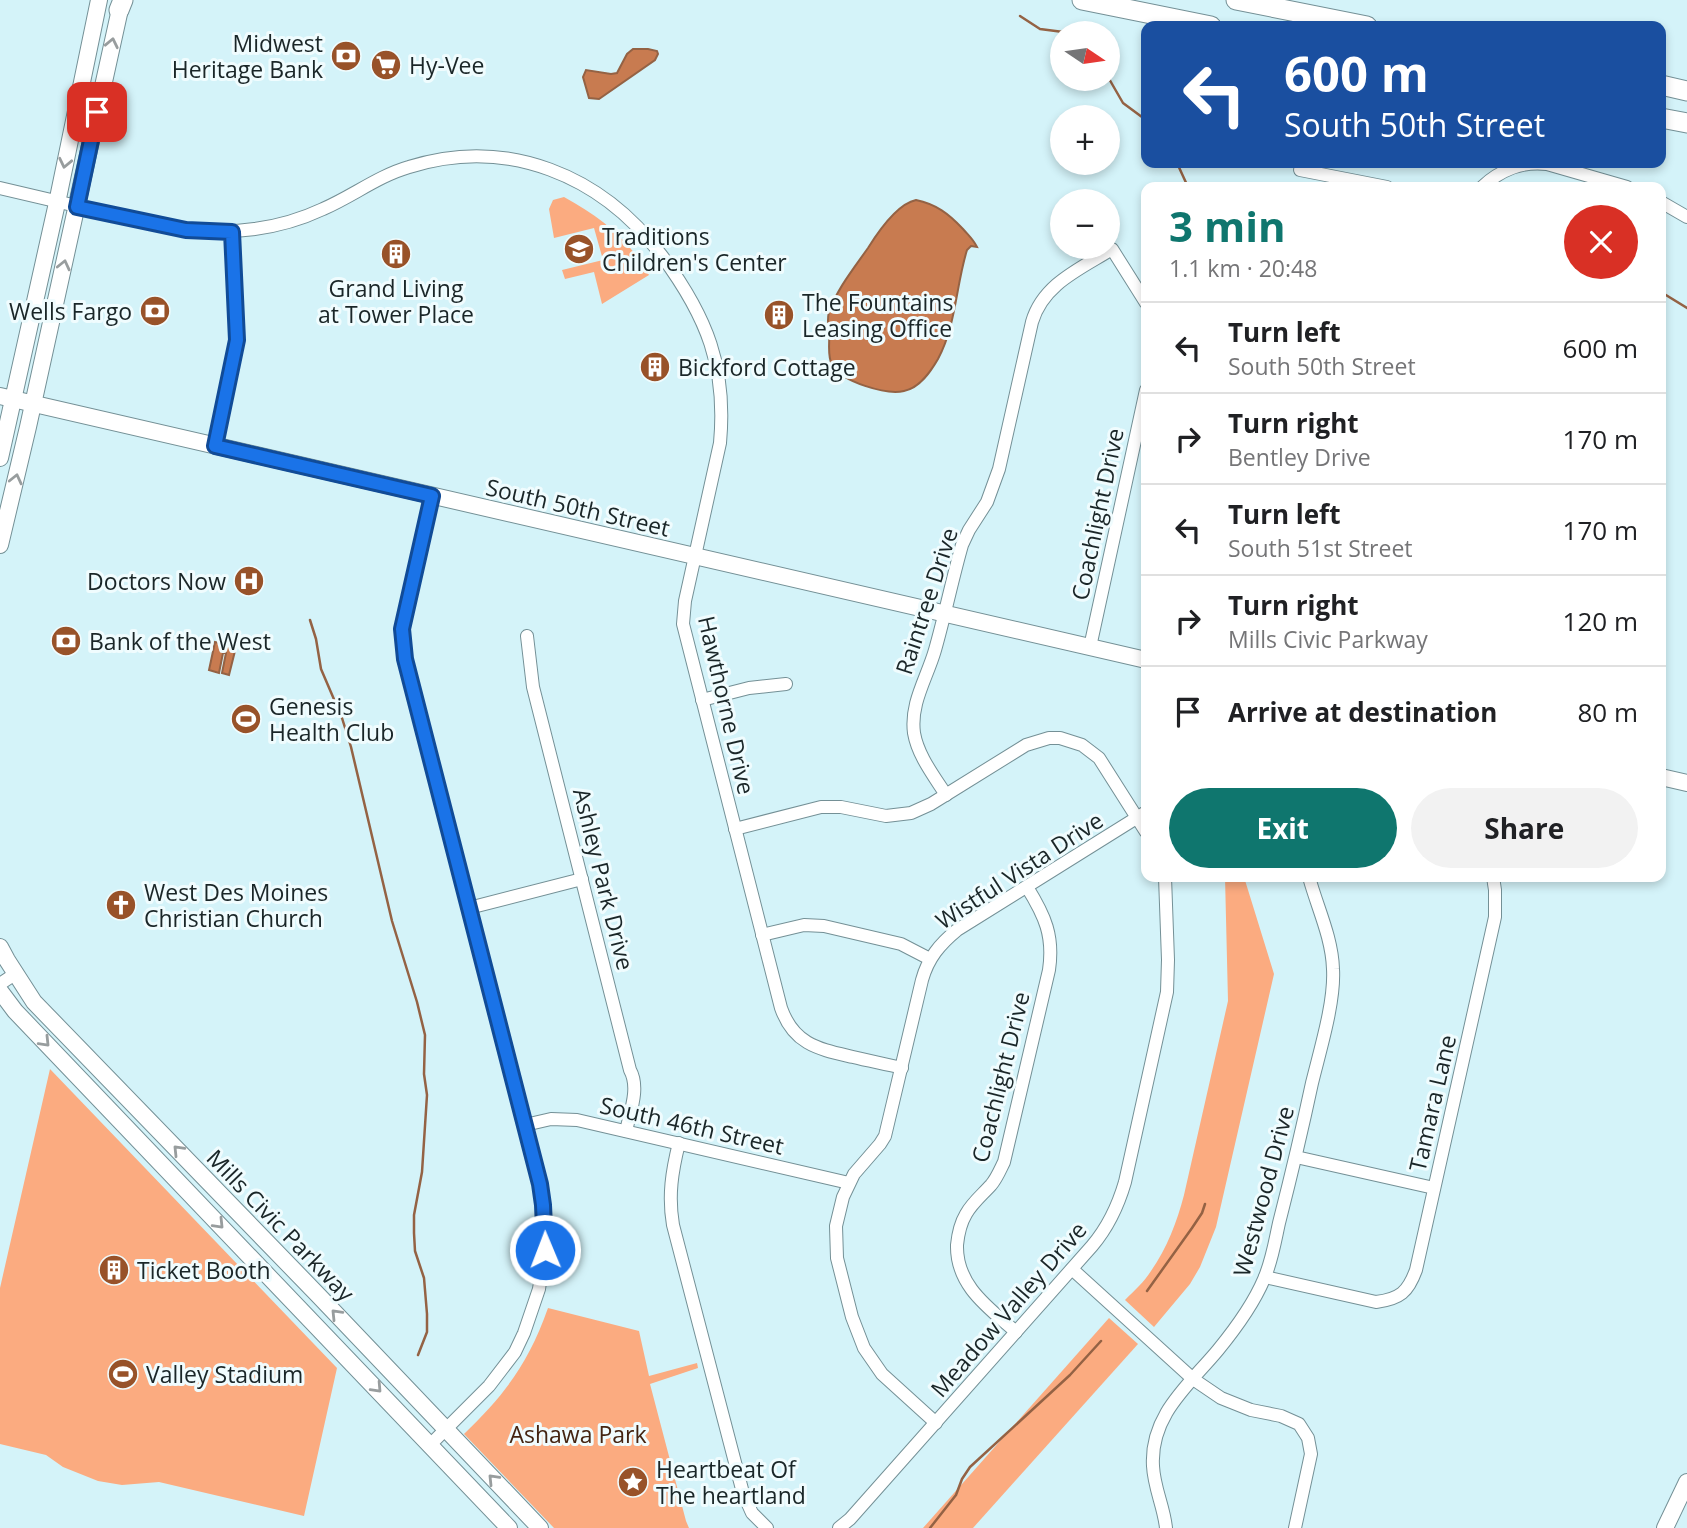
<!DOCTYPE html>
<meta charset="utf-8">
<style>
body{margin:0;font-family:"Open Sans",sans-serif;background:#f2f2f2;color:#202124;height:100vh;display:flex;flex-direction:column;font-size:26px;white-space:nowrap}
*{box-sizing:border-box;margin:0}
p{font-size:23px;color:#757577}
.icon{flex:none;width:38px;height:38px;fill:none;stroke:currentColor;stroke-width:2;stroke-linecap:round;stroke-linejoin:round}
.map{position:relative;flex:1;overflow:hidden}
.drawer{position:absolute;left:1141px;top:182px;width:525px;height:700px;display:flex;flex-direction:column;background:#fff;border-radius:14px;box-shadow:0 4px 10px #0003}
.drawer>*{flex:none}
.hud{position:absolute;left:1141px;top:21px;width:525px;height:147px;border-radius:14px;box-shadow:0 4px 10px #0003;background:#1a4fa0;color:#fff;overflow:hidden}
.needle{width:46px;rotate:103deg}
.buttons{position:absolute;left:1050px;top:21px;display:grid;gap:14px}
.buttons a{display:grid;place-items:center;width:70px;height:70px;border-radius:50%;background:#fff;box-shadow:0 4px 10px #0003;font-size:35px}
.pin{position:absolute;display:grid;place-items:center;width:60px;height:60px;color:#fff;margin:-30px;border-radius:14px;box-shadow:0 4px 10px #0006}
.me{position:absolute;width:77px;margin:-38px;rotate:359deg;stroke-linejoin:round;filter:drop-shadow(0 0 5px #0008)}
.turn{display:flex;align-items:center;gap:24px;height:147px;padding:0 28px;font-size:32px}
.turn .icon{width:91px;height:91px;stroke-width:2.5}
.turn b{display:block;font-size:49px;line-height:60px}
.round{display:grid;place-items:center;flex:none;width:74px;height:74px;border-radius:37px;background:#f2f2f2}
.headline{display:flex;align-items:center;justify-content:space-between;height:119px;padding:0 28px}
h1{font-size:42px;font-weight:700;line-height:52px;color:#0f766e}
.primary-button{display:flex;gap:14px;margin-top:auto;padding:14px 28px}
.primary-button a{flex:1;height:80px;border-radius:42px;background:#0f766e;color:#fff;font-size:28px;font-weight:700;line-height:80px;text-align:center}
.primary-button a+a{background:#f2f2f2;color:#202124}
ul{padding:0;list-style:none}
li{display:flex;align-items:center;gap:21px;height:91px;padding:0 28px;border-top:2px solid #e0e0e0}
li div{flex:1}
li b{display:block;font-size:26px}
li em{font-style:normal}
.map>svg:first-child{display:block}
.park{fill:#fbab80}
.water{fill:#c87b50;stroke:#946244;stroke-width:2}
.lines{fill:none;stroke-linecap:round;stroke-linejoin:round}
.stream{stroke:#946244;stroke-width:2.5}
.minor-casing{stroke:#749096;stroke-width:14}
.major-casing{stroke:#749096;stroke-width:18}
.highway-casing{stroke:#749096;stroke-width:21}
.minor{stroke:#fff;stroke-width:12}
.major{stroke:#fff;stroke-width:16}
.highway{stroke:#fff;stroke-width:19}
.oneway{stroke:#989d9e}
.route-casing{stroke:#114b97;stroke-width:18}
.route{stroke:#1a73e8;stroke-width:12}
.labels{text-anchor:middle;dominant-baseline:central;stroke-width:6;stroke-linejoin:round;paint-order:stroke}
.poi-label{font-size:23px;fill:#1a2628;stroke:#f0fcfe;text-anchor:start}
.street-label{font-size:23px;fill:#1a2628;stroke:#f0fcfe}
.park-label{font-size:23px;fill:#442411;stroke:#f0fcfe}
</style>
<div class="map">
<svg width="1687" height="1528" viewBox="0 0 1687 1528">
<rect width="100%" height="100%" fill="#d4f3f9"/>
<!-- park -->
<g class="park">
<path d="M564,197c35,19 66,43 85,78l-47,29 -8,-32 -29,7 -3,-9 41,-10 -9,-32 -40,10 -5,-29 4,-9z"/>
<path d="M1225,877h19l30,97 -58,253 -16,40 -10,17 -36,43 -29,-27c9,-9 19,-18 26,-29 16,-23 26,-49 33,-76l44,-194z"/>
<path d="M50,1069l287,299 -33,148 -145,-34 -37,3 -24,-4 -35,-14 -17,-12 -46,-11v-156z"/>
<path d="M548,1308l91,23 10,45 48,-13 1,5 -48,16 36,137 3,7h-135l-90,-94c42,-41 64,-70 84,-126z"/>
<path d="M1109,1318l29,26 -165,184h-50z"/>
</g>
<!-- water -->
<g class="water">
<path d="M633,49h15l9,2 1,3 -3,6 -56,39 -10,-1 -6,-21 3,-7 25,4 6,-1 10,-19z"/>
<path d="M916,200c20,4 33,14 47,29 6,7 10,10 14,18l-6,-1 -4,4c-11,35 -11,76 -29,109 -7,12 -18,29 -34,32 -18,4 -62,-9 -72,-26 -5,-10 -2,-21 -3,-32 -1,-7 -2,-14 0,-21 8,-23 25,-44 39,-64 10,-16 29,-44 48,-48z"/>
<path d="M215,642l21,5 -7,28 -7,-2 4,-20h-3l-4,20 -10,-3z"/>
</g>
<g class="lines">
<!-- stream -->
<g class="stream">
<path d="M1020,16l20,13 31,4"/>
<path d="M1108,77l15,26 23,17"/>
<path d="M1177,163l11,24"/>
<path d="M1661,292l26,16"/>
<path d="M310,620l6,19 5,30 21,49 9,29 41,174 25,81 8,33 -1,39 3,21 -5,77 -8,43v18l1,18 9,27 3,36v18l-9,23"/>
<path d="M1147,1291l45,-63 10,-15 3,-9"/>
<path d="M930,1528l26,-33 6,-16 8,-12 100,-92 31,-34"/>
</g>
<!-- minor casing -->
<g class="minor-casing">
<g id="minor">
<path d="M1300,170l87,17"/>
<path d="M1482,187c18,-17 41,-26 65,-23l80,23"/>
<path d="M0,188l162,38c55,10 110,7 161,-17 30,-13 55,-33 86,-42 98,-31 193,8 253,89 45,61 65,111 58,187l-35,158 -2,23 98,384c13,37 38,41 72,49 16,4 33,7 49,11"/>
<path d="M1661,202l26,15"/>
<path d="M215,446l22,-106 -5,-108"/>
<path d="M527,636l6,51 97,383c10,18 0,42 -4,61"/>
<path d="M1090,647l56,-257"/>
<path d="M702,700l47,-12 37,-4"/>
<path d="M946,795c-12,-19 -28,-39 -32,-62 -4,-30 13,-55 21,-83 10,-35 17,-70 27,-105l7,-15 18,-28 12,-33 33,-147c11,-38 48,-53 80,-73l34,54"/>
<path d="M735,829l86,-22h20l45,9 25,-3 20,-9 95,-59 23,-7h11l22,7 17,13 47,74"/>
<path d="M469,908l113,-29"/>
<path d="M762,935l42,-10 20,1 77,18 29,15"/>
<path d="M0,984l15,-10"/>
<path d="M525,1125l26,-6 26,1 272,63"/>
<path d="M679,1143c-7,28 -11,53 -6,82l70,268 9,20 15,15"/>
<path d="M1296,1157l138,31"/>
<path d="M1072,1269l121,110 28,19 30,12 30,6 18,8 9,14 3,16 -16,74"/>
<path d="M1265,1277l111,25c24,-3 32,-10 40,-32l79,-353v-27l-2,-13"/>
<path d="M1016,1332c-27,-24 -60,-46 -59,-87 1,-10 3,-21 9,-31 6,-11 16,-19 25,-29 6,-7 9,-15 13,-23l45,-192c5,-34 -4,-54 -22,-83"/>
<path d="M936,1423l-54,-49 -18,-26 -12,-31 -15,-59 -1,-32 7,-29 11,-23 26,-30 5,-8 37,-156c6,-22 18,-36 35,-50l189,-118"/>
<path d="M430,1445l59,-59 26,-34 9,-19 15,-44 6,-39v-23l-5,-43 -135,-525 -3,-17 2,-25 28,-121"/>
<path d="M839,1528l11,-9 242,-273c17,-20 26,-40 33,-64l42,-190 1,-32 -3,-83"/>
<path d="M1166,1528c-2,-21 -12,-40 -13,-62 -3,-51 36,-81 65,-116 18,-22 35,-45 46,-71 8,-18 11,-38 15,-56 12,-47 23,-93 33,-140 8,-33 23,-81 21,-114 -1,-32 -16,-62 -24,-92"/>
</g>
</g>
<!-- major casing -->
<g class="major-casing">
<g id="major">
<path d="M0,396l1146,264"/>
<path d="M0,458l57,-255 42,-203"/>
<path d="M0,545l28,-118 94,-427"/>
<path d="M1661,777l26,6"/>
<path d="M0,947l7,13 27,42 284,293 222,233"/>
<path d="M0,991l15,20 494,517"/>
<path d="M1665,1528l22,-46"/>
</g>
</g>
<!-- highway casing -->
<g class="highway-casing">
<g id="highway">
<path d="M1082,0l129,26"/>
<path d="M1236,0l131,26"/>
<path d="M119,10l4,-10"/>
<path d="M1661,85l26,6"/>
<path d="M1661,118l26,5"/>
</g>
</g>
<!-- minor -->
<use href="#minor" class="minor"/>
<!-- major -->
<use href="#major" class="major"/>
<!-- highway -->
<use href="#highway" class="highway"/>
</g>
<!-- one-way arrows -->
<defs><path id="oneway-chevron" d="M-2-3.5L2.5 0L-2 3.5" fill="none" stroke-width="1.6" stroke-linecap="round" stroke-linejoin="round" transform="scale(1.75)"/></defs>
<g class="oneway">
<use href="#oneway-chevron" transform="translate(112 43) rotate(-78)"/>
<use href="#oneway-chevron" transform="translate(65 163) rotate(102)"/>
<use href="#oneway-chevron" transform="translate(64 265) rotate(-77)"/>
<use href="#oneway-chevron" transform="translate(16 479) rotate(-77)"/>
<use href="#oneway-chevron" transform="translate(45 1042) rotate(46)"/>
<use href="#oneway-chevron" transform="translate(178 1150) rotate(-134)"/>
<use href="#oneway-chevron" transform="translate(219 1224) rotate(46)"/>
<use href="#oneway-chevron" transform="translate(336 1314) rotate(-134)"/>
<use href="#oneway-chevron" transform="translate(377 1388) rotate(47)"/>
<use href="#oneway-chevron" transform="translate(493 1479) rotate(-134)"/>
</g>
<g class="lines">
<!-- route casing -->
<g class="route-casing">
<path id="route" d="M97,112l-20,95 109,23 46,2 5,108 -22,106 217,50 -30,133 3,30 135,525 3,21 2,45"/>
</g>
<!-- route -->
<use href="#route" class="route"/>
</g>
<!-- icons -->
<defs>
<g id="bank-disc" transform="scale(1.575)"><circle r="9.5" fill="#985229" stroke="#f0fcfe"/><path d="M-6-4H6V4H-6ZM0-2.3a2.3 2.3 0 1 0 0 4.6a2.3 2.3 0 1 0 0-4.6Z" fill="#fff"/></g>
<g id="supermarket-disc" transform="scale(1.575)"><circle r="9.5" fill="#985229" stroke="#f0fcfe"/><path d="M-6-5.5h2.5l.6 2H6L4.5 2H-2.5L-4.4-4H-6ZM-1.5 3.2a1.3 1.3 0 1 0 .1 0ZM3 3.2a1.3 1.3 0 1 0 .1 0Z" fill="#fff"/></g>
<g id="school-disc" transform="scale(1.575)"><circle r="9.5" fill="#985229" stroke="#f0fcfe"/><path d="M0-5L7-2L0 1L-7-2ZM-4 1L0 2.5L4 1V4Q0 6-4 4Z" fill="#fff"/></g>
<g id="building-disc" transform="scale(1.575)"><circle r="9.5" fill="#985229" stroke="#f0fcfe"/><path d="M-4-6H4V6H1V3H-1V6H-4ZM-2.5-4.3h1.7v1.8h-1.7ZM.8-4.3h1.7v1.8H.8ZM-2.5-1h1.7V.8h-1.7ZM.8-1h1.7V.8H.8Z" fill="#fff"/></g>
<g id="hospital-disc" transform="scale(1.575)"><circle r="9.5" fill="#985229" stroke="#f0fcfe"/><path d="M-5-5h3v3.5h4V-5h3V5h-3V1.5h-4V5h-3Z" fill="#fff"/></g>
<g id="stadium-disc" transform="scale(1.575)"><circle r="9.5" fill="#985229" stroke="#f0fcfe"/><path d="M0-5a6.5 5 0 1 0 0 10a6.5 5 0 1 0 0-10ZM-3.5-1.8h7v3.6h-7Z" fill="#fff"/></g>
<g id="church-disc" transform="scale(1.575)"><circle r="9.5" fill="#985229" stroke="#f0fcfe"/><path d="M-1.2-6h2.4v3.5h3.3v2.4h-3.3V6h-2.4V-.1h-3.3v-2.4h3.3Z" fill="#fff"/></g>
<g id="sight-disc" transform="scale(1.575)"><circle r="9.5" fill="#985229" stroke="#f0fcfe"/><path d="M0-6L1.8-2.2L6-1.7L2.9 1.2L3.7 5.4L0 3.3L-3.7 5.4L-2.9 1.2L-6-1.7L-1.8-2.2Z" fill="#fff"/></g>
</defs>
<g fill-rule="evenodd">
<use href="#bank-disc" x="346" y="56"/>
<use href="#supermarket-disc" x="386" y="65"/>
<use href="#school-disc" x="579" y="249"/>
<use href="#building-disc" x="396" y="254"/>
<use href="#bank-disc" x="155" y="311"/>
<use href="#building-disc" x="779" y="315"/>
<use href="#building-disc" x="655" y="367"/>
<use href="#hospital-disc" x="249" y="581"/>
<use href="#bank-disc" x="66" y="641"/>
<use href="#stadium-disc" x="246" y="719"/>
<use href="#church-disc" x="121" y="905"/>
<use href="#building-disc" x="114" y="1270"/>
<use href="#stadium-disc" x="123" y="1374"/>
<use href="#sight-disc" x="633" y="1482"/>
</g>
<g class="labels">
<!-- poi labels -->
<g class="poi-label">
<text x="323" y="43" text-anchor="end">Midwest<tspan x="323" dy="26">Heritage Bank</tspan></text>
<text x="409" y="65">Hy-Vee</text>
<text x="602" y="236">Traditions<tspan x="602" dy="26">Children's Center</tspan></text>
<text x="396" y="288" text-anchor="middle">Grand Living<tspan x="396" dy="26">at Tower Place</tspan></text>
<text x="802" y="302">The Fountains<tspan x="802" dy="26">Leasing Office</tspan></text>
<text x="132" y="311" text-anchor="end">Wells Fargo</text>
<text x="678" y="367">Bickford Cottage</text>
<text x="226" y="581" text-anchor="end">Doctors Now</text>
<text x="89" y="641">Bank of the West</text>
<text x="269" y="706">Genesis<tspan x="269" dy="26">Health Club</tspan></text>
<text x="144" y="892">West Des Moines<tspan x="144" dy="26">Christian Church</tspan></text>
<text x="137" y="1270">Ticket Booth</text>
<text x="146" y="1374">Valley Stadium</text>
<text x="656" y="1469">Heartbeat Of<tspan x="656" dy="26">The heartland</tspan></text>
</g>
<!-- street labels -->
<g class="street-label">
<text transform="translate(578 507) rotate(13)">South 50th Street</text>
<text transform="translate(1097 514) rotate(-78)">Coachlight Drive</text>
<text transform="translate(926 601) rotate(-72)">Raintree Drive</text>
<text transform="translate(727 705) rotate(77)">Hawthorne Drive</text>
<text transform="translate(1019 870) rotate(-33)">Wistful Vista Drive</text>
<text transform="translate(604 879) rotate(76)">Ashley Park Drive</text>
<text transform="translate(1000 1077) rotate(-76)">Coachlight Drive</text>
<text transform="translate(1432 1103) rotate(-77)">Tamara Lane</text>
<text transform="translate(692 1125) rotate(13)">South 46th Street</text>
<text transform="translate(1263 1191) rotate(-75)">Westwood Drive</text>
<text transform="translate(281 1225) rotate(46)">Mills Civic Parkway</text>
<text transform="translate(1008 1309) rotate(-49)">Meadow Valley Drive</text>
</g>
<!-- park labels -->
<g class="park-label">
<text x="578" y="1434">Ashawa Park</text>
</g>
</g>
</svg>
<div class="buttons">
<a><svg class="needle" viewBox="-14 -14 28 28"><path d="M0-13l5 13h-10z" fill="#e53935"/><path d="M0 13l5-13h-10z" fill="#757577"/></svg></a>
<a>+</a>
<a>−</a>
</div>
<div class="pin" style="left:97px;top:112px;background:#d93025"><svg class="icon" aria-label="arrive" viewBox="0 0 24 24"><path d="M6 21V4h12l-3 4 3 4H6"/></svg></div>
<svg class="me" style="left:545px;top:1250px" viewBox="-20 -20 40 40"><circle r="17" fill="#1a73e8" stroke="#fff" stroke-width="3"/><path d="M0-11L8 9 0 5-8 9z" fill="#fff"/></svg>
<div class="hud">
<div class="turn"><svg class="icon" aria-label="left" viewBox="0 0 24 24"><path d="M17 20v-9H6M10 6l-5 5 5 5"/></svg><div><b>600 m</b>South 50th Street</div></div>
</div>
<section class="drawer">
<div class="headline"><div><h1>3 min</h1><p>1.1 km · 20:48</p></div><a class="round" style="background:#d93025;color:#fff"><svg class="icon" aria-label="close" viewBox="0 0 24 24"><path d="M6 6l12 12M18 6L6 18"/></svg></a></div>
<ul>
<li><svg class="icon" aria-label="left" viewBox="0 0 24 24"><path d="M17 20v-9H6M10 6l-5 5 5 5"/></svg><div><b>Turn left</b><p>South 50th Street</p></div><em>600 m</em></li>
<li><svg class="icon" aria-label="right" viewBox="0 0 24 24"><path d="M7 20v-9h11M14 6l5 5-5 5"/></svg><div><b>Turn right</b><p>Bentley Drive</p></div><em>170 m</em></li>
<li><svg class="icon" aria-label="left" viewBox="0 0 24 24"><path d="M17 20v-9H6M10 6l-5 5 5 5"/></svg><div><b>Turn left</b><p>South 51st Street</p></div><em>170 m</em></li>
<li><svg class="icon" aria-label="right" viewBox="0 0 24 24"><path d="M7 20v-9h11M14 6l5 5-5 5"/></svg><div><b>Turn right</b><p>Mills Civic Parkway</p></div><em>120 m</em></li>
<li><svg class="icon" aria-label="arrive" viewBox="0 0 24 24"><path d="M6 21V4h12l-3 4 3 4H6"/></svg><div><b>Arrive at destination</b></div><em>80 m</em></li>
</ul>
<div class="primary-button"><a>Exit</a><a>Share</a></div>
</section>
</div>
